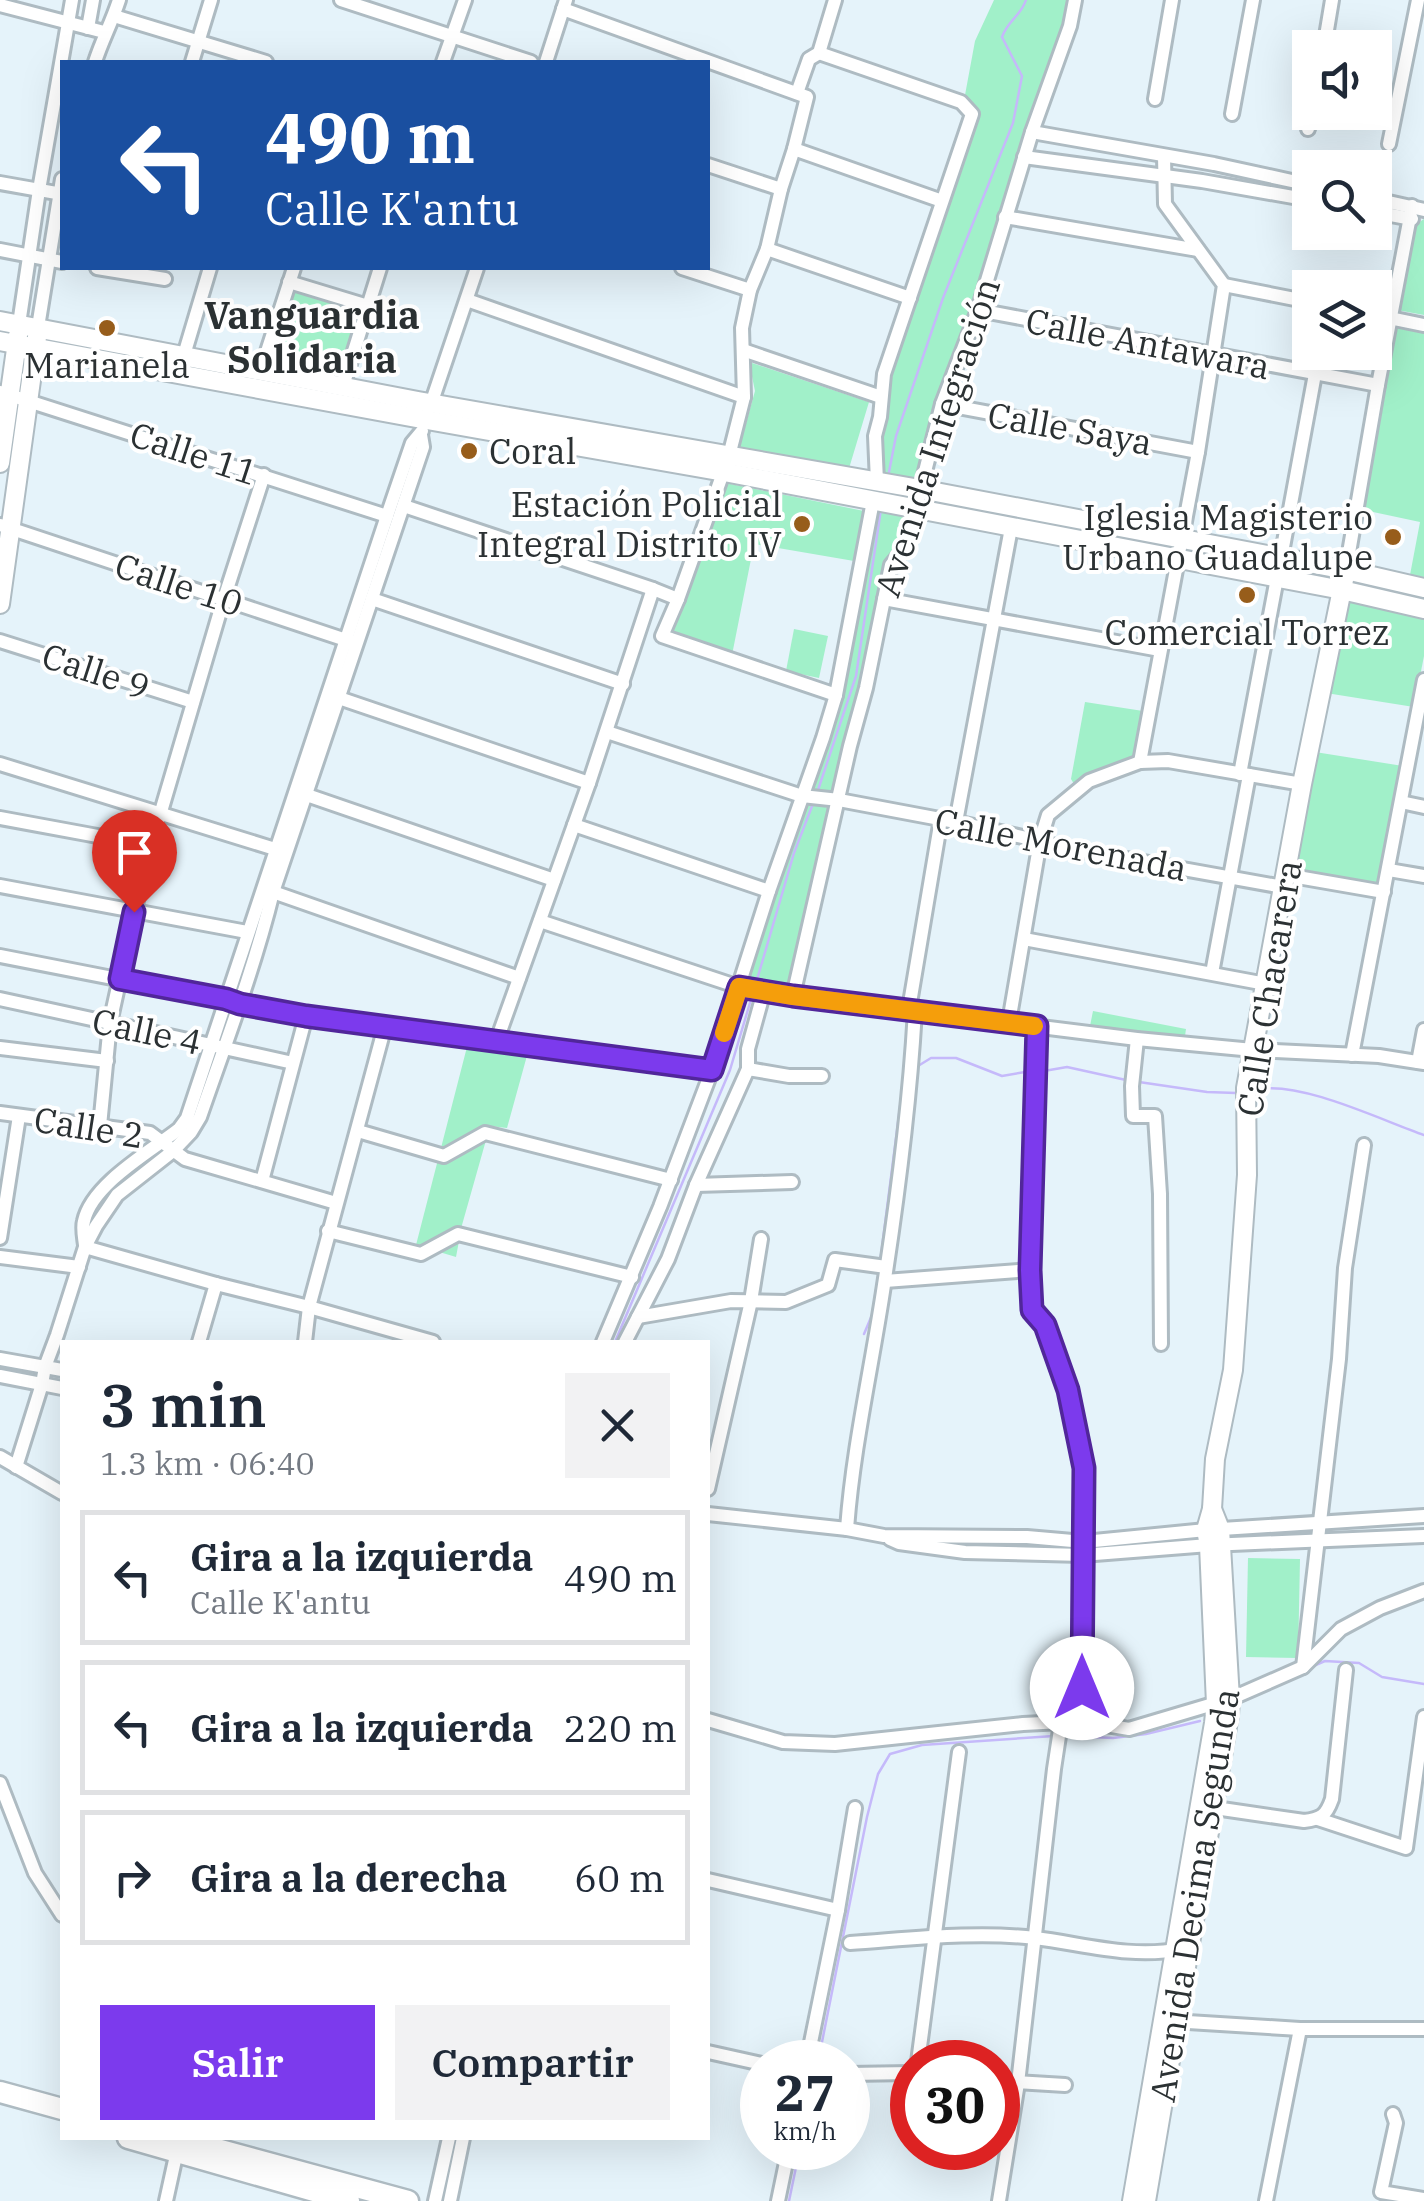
<!DOCTYPE html>
<html lang="es">
<meta charset="utf-8">
<style>
body{margin:0;font-family:"IBM Plex Serif",serif;background:#f2f2f3;color:#1f2937;height:100vh;display:flex;flex-direction:column;font-size:38px;white-space:nowrap}
*{box-sizing:border-box;margin:0}
p{font-size:32px;color:#747a83}
.icon{flex:none;width:55px;height:55px;fill:none;stroke:currentColor;stroke-width:2;stroke-linecap:round;stroke-linejoin:round}
.map{position:relative;flex:1;overflow:hidden}
.panel{position:absolute;left:60px;top:1340px;width:650px;height:800px;display:flex;flex-direction:column;background:#fff;border-radius:0px;box-shadow:0 10px 40px #0002}
.panel>*{flex:none}
.guide{position:absolute;left:60px;top:60px;width:650px;height:210px;border-radius:0px;box-shadow:0 10px 40px #0002;background:#1a4fa0;color:#fff;overflow:hidden}
.tools{position:absolute;left:1292px;top:30px;display:grid;gap:20px}
.tools a{display:grid;place-items:center;width:100px;height:100px;border-radius:0px;background:#fff;box-shadow:0 10px 40px #0002;font-size:50px}
.speed{position:absolute;left:740px;top:2040px;display:flex;gap:20px;font-size:50px;font-weight:700;text-align:center}
.speed>*{display:grid;place-content:center;width:130px;height:130px;border-radius:50%;background:#fff;box-shadow:0 10px 40px #0002;line-height:1}
.speed small{font-size:25px;font-weight:400}
.speed .limit{border:15px solid #d22;background:#fff;color:#111}
.pin{position:absolute;display:grid;place-items:center;width:85px;height:85px;color:#fff;margin:-102px -42px;border-radius:50% 50% 50% 0;rotate:-45deg;box-shadow:0 0 10px #0007}
.pin .icon{rotate:45deg}
.me{position:absolute;width:110px;margin:-55px;rotate:0deg;stroke-linejoin:round;filter:drop-shadow(0 0 8px #0008)}
.turn{display:flex;align-items:center;gap:35px;height:210px;padding:0 40px;font-size:45px}
.turn .icon{width:130px;height:130px;stroke-width:2.5}
.turn b{display:block;font-size:70px;line-height:85px}
.round{display:grid;place-items:center;flex:none;width:105px;height:105px;border-radius:0px;background:#f2f2f3}
.head{display:flex;align-items:center;justify-content:space-between;height:170px;padding:0 40px}
h1{font-size:60px;font-weight:600;line-height:75px}
.button{display:flex;gap:20px;margin-top:auto;padding:20px 40px}
.button a{flex:1;height:115px;border-radius:0px;background:#7c3aed;color:#fff;font-size:40px;font-weight:600;line-height:115px;text-align:center}
.button a+a{background:#f2f2f3;color:#1f2937}
ul{padding:0;list-style:none}
li{display:flex;align-items:center;gap:30px;height:135px;margin:0 20px 15px;padding:0 20px;border:5px solid #e0e1e3;border-radius:0px}
li div{flex:1}
li b{display:block;font-size:38px}
li em{font-style:normal}
.map>svg:first-child{display:block}
.green{fill:#a1f0c9}
.lines{fill:none;stroke-linecap:round;stroke-linejoin:round}
.stream{stroke:#c5b9fa;stroke-width:2.5}
.minor-casing{stroke:#aebbc2;stroke-width:18}
.major-casing{stroke:#aebbc2;stroke-width:22}
.highway-casing{stroke:#aebbc2;stroke-width:25}
.minor{stroke:#fff;stroke-width:12}
.major{stroke:#fff;stroke-width:18}
.highway{stroke:#fff;stroke-width:20}
.route-casing{stroke:#51269a;stroke-width:25}
.route{stroke:#7c3aed;stroke-width:18}
.slow{stroke:#f59e0b;stroke-width:18}
.poi-dot{fill:#975d1b;stroke:#fff;stroke-width:4}
.labels{text-anchor:middle;dominant-baseline:central;stroke-width:8;stroke-linejoin:round;paint-order:stroke}
.street-label{font-size:35px;fill:#2b3133;stroke:#fff}
.poi-label{font-size:35px;fill:#2b3133;stroke:#fff}
.neighbourhood-label{font-size:38px;font-weight:bold;fill:#2b3133;stroke:#fff}
</style>
<div class="map">
<svg width="1424" height="2201" viewBox="0 0 1424 2201">
<rect width="100%" height="100%" fill="#e5f3fa"/>
<!-- green -->
<g class="green">
<path d="M994,0h75l-5,25 -147,457 -38,-8 7,-88 92,-275 -13,-16 10,-54z"/>
<path d="M1424,219v96l-27,-5 15,-83z"/>
<path d="M294,288l64,21 2,5 -19,61 -3,1 -63,-11 -5,-5z"/>
<path d="M1399,327l25,5v245l-14,-2 10,-53 -61,-13 34,-180z"/>
<path d="M749,362l120,40 -22,73 -109,-23 17,-61z"/>
<path d="M726,483l138,28 -10,50 -100,-17 -22,111 -68,-18 17,-29z"/>
<path d="M875,510l34,6 -8,25 -16,19 -23,120 -28,110 -11,3 -9,-3 29,-93z"/>
<path d="M1344,601l80,15v40l-10,51 -88,-14z"/>
<path d="M794,629l34,7 -9,42 -33,-7z"/>
<path d="M1085,702l58,9 -8,45 -51,21 -10,7 -3,-5z"/>
<path d="M1315,752l88,14 -22,120 -88,-16z"/>
<path d="M804,803l26,5 -43,179 -42,-6z"/>
<path d="M1093,1011l93,18 -1,7 -95,-10z"/>
<path d="M468,1043l60,9 -21,76 -17,-2 -28,99 -6,32 -40,-12z"/>
<path d="M1248,1558l52,1 -2,99 -52,-1z"/>
</g>
<g class="lines">
<!-- stream -->
<g class="stream">
<path d="M888,477l8,-41 47,-138 70,-175 9,-47 -20,-39c6,-17 19,-21 24,-37"/>
<path d="M817,793l39,-117 25,-167"/>
<path d="M756,983l38,-130 20,-52"/>
<path d="M918,1066l13,-8h25l46,18 23,-4"/>
<path d="M1044,1071l23,-4 59,13"/>
<path d="M1139,1082l68,10 29,1"/>
<path d="M1260,1089c43,-7 121,31 164,46"/>
<path d="M880,1263l25,-195"/>
<path d="M864,1334l8,-19 7,-44"/>
<path d="M615,1342l115,-272 22,-74"/>
<path d="M1311,1667l14,-6 34,2 23,14 42,7"/>
<path d="M1067,1736l46,2 33,-4 54,-13"/>
<path d="M818,2062l49,-245 11,-43 12,-20 32,-9 132,-9"/>
<path d="M446,2190l10,-52"/>
<path d="M789,2201l11,-53"/>
</g>
<!-- minor casing -->
<g class="minor-casing">
<g id="minor">
<path d="M341,0l190,62"/>
<path d="M0,5l104,27"/>
<path d="M563,9l244,88 -13,52 -13,40 -14,60 -17,41 -8,38 2,69 -15,59 -51,143 -16,37 174,59"/>
<path d="M114,16l152,46"/>
<path d="M88,28l5,-28"/>
<path d="M1324,48l8,-48"/>
<path d="M819,53l142,49 11,12 -88,260 -4,43 -5,19 2,46"/>
<path d="M95,62c7,-22 17,-40 24,-62"/>
<path d="M192,62l19,-62"/>
<path d="M443,62l22,-62"/>
<path d="M546,62l20,-62"/>
<path d="M797,93l12,-34 10,-6 16,-53"/>
<path d="M1155,99l17,-99"/>
<path d="M1232,114l21,-114"/>
<path d="M1308,129l3,-17"/>
<path d="M1032,132l182,32 96,21"/>
<path d="M1389,144l29,-144"/>
<path d="M794,149l148,52"/>
<path d="M1024,157l178,24 108,19"/>
<path d="M708,165l73,24"/>
<path d="M0,183l62,11"/>
<path d="M1375,199l49,11"/>
<path d="M1375,212l37,7"/>
<path d="M1005,217l193,33"/>
<path d="M767,249l143,49"/>
<path d="M0,250l62,12"/>
<path d="M97,268l68,11"/>
<path d="M682,268l68,22"/>
<path d="M289,282l79,24"/>
<path d="M1224,285l86,17"/>
<path d="M467,300l277,97"/>
<path d="M978,310l400,75"/>
<path d="M1375,315l49,10"/>
<path d="M19,324l20,-134 33,-190"/>
<path d="M38,327l24,-148"/>
<path d="M743,350l138,47"/>
<path d="M184,355l26,-87"/>
<path d="M261,370l33,-102"/>
<path d="M343,386l37,-118"/>
<path d="M0,392l387,124"/>
<path d="M942,404l256,48"/>
<path d="M430,407l47,-139"/>
<path d="M404,506l249,83 25,10"/>
<path d="M0,525l355,118"/>
<path d="M1281,558l34,-184"/>
<path d="M1346,570l32,-185 34,-179"/>
<path d="M372,599l251,85"/>
<path d="M884,599l276,51"/>
<path d="M0,641l193,61"/>
<path d="M339,698l250,85"/>
<path d="M607,732l195,64 37,4 117,22 84,19 15,5 228,41"/>
<path d="M1140,762l58,-310 26,-167 -59,-81 -1,-48"/>
<path d="M0,764l275,85"/>
<path d="M1240,774l37,-196"/>
<path d="M301,793l253,87"/>
<path d="M1401,802l23,5"/>
<path d="M0,818l103,19"/>
<path d="M956,822l55,-294"/>
<path d="M574,825l195,66"/>
<path d="M1389,870l35,6"/>
<path d="M1286,875l98,17"/>
<path d="M0,886l247,46"/>
<path d="M273,892l246,86"/>
<path d="M540,921l199,66 54,9 344,43 116,11 126,6 45,7"/>
<path d="M1024,939l242,45"/>
<path d="M0,956l306,60 406,54"/>
<path d="M1212,973l37,-198"/>
<path d="M793,996l57,-250 16,-58 25,-123 15,-18 36,-143 36,-94 54,-178 38,-106 5,-26"/>
<path d="M0,999l293,64"/>
<path d="M909,1009l32,-190"/>
<path d="M1009,1022l31,-181 8,-26 41,-34 51,-19 28,-1 134,23"/>
<path d="M1037,1026l-7,244 2,40 13,15 22,65 17,78 -2,253"/>
<path d="M1137,1039l-5,47 1,30h22l5,78 1,150"/>
<path d="M497,1040l92,-257 64,-194"/>
<path d="M0,1048l107,13"/>
<path d="M1352,1055l72,-375"/>
<path d="M1418,1062l6,-32"/>
<path d="M748,1069l41,7h33"/>
<path d="M0,1113l150,20 35,26 151,44"/>
<path d="M100,1126l10,-103 39,-177 11,-31 61,-207 43,-133"/>
<path d="M358,1131l86,25 41,-23 186,47"/>
<path d="M262,1181l44,-165"/>
<path d="M696,1185l96,-3"/>
<path d="M328,1231l93,23 37,-20 174,43"/>
<path d="M0,1238l19,-122"/>
<path d="M85,1245c-1,-8 -3,-17 -1,-24 8,-37 67,-70 95,-92l8,-11 200,-602 25,-73 10,-12"/>
<path d="M85,1247l131,37"/>
<path d="M0,1257l79,10"/>
<path d="M885,1281l145,-11"/>
<path d="M638,1317l93,-16 55,1 42,-17 7,-25 51,7"/>
<path d="M199,1342l17,-58 93,23 124,35"/>
<path d="M305,1342l4,-35 76,-281"/>
<path d="M603,1342l57,-135 52,-137 57,-179 54,-153 13,-43 37,-194"/>
<path d="M625,1342l43,-83 28,-74 52,-116v-20l16,-58"/>
<path d="M0,1359l62,11"/>
<path d="M0,1376l62,12"/>
<path d="M0,1457l62,36"/>
<path d="M16,1467l26,-83 3,-17 12,-32 28,-88 11,-21 21,-31 56,-44 18,-19 9,-15c26,-75 54,-148 73,-225l150,-445 -2,-12"/>
<path d="M708,1489l43,-188 10,-62"/>
<path d="M708,1514l139,15 37,7 143,1 57,5 122,-12 218,-14"/>
<path d="M847,1529c6,-82 25,-163 37,-244 14,-91 26,-183 31,-275"/>
<path d="M890,1539l9,4 66,9 117,3 127,-10 215,-9"/>
<path d="M1303,1667l36,-308 6,-91 19,-123"/>
<path d="M708,1720l75,22 52,2 188,-20 59,-3 47,8 101,-30 73,-32 38,-38 39,-21 44,-17"/>
<path d="M0,1783l35,90 27,42"/>
<path d="M1215,1808l89,13c17,-2 22,-5 28,-22l14,-129"/>
<path d="M1318,1819l88,29 18,-131"/>
<path d="M708,1880l130,30"/>
<path d="M850,1943c60,-4 125,-12 185,-5 49,6 96,21 146,11"/>
<path d="M1172,2021l128,8h124"/>
<path d="M708,2052l54,12"/>
<path d="M807,2062l31,-152 17,-102"/>
<path d="M918,2062l41,-310"/>
<path d="M848,2074l64,-1"/>
<path d="M998,2081l67,4"/>
<path d="M1393,2114l3,9 -15,69 43,7"/>
<path d="M166,2201l11,-50"/>
<path d="M435,2201l14,-63"/>
<path d="M450,2201l13,-63"/>
<path d="M778,2201l11,-53"/>
<path d="M999,2201l19,-118 36,-314 7,-46"/>
<path d="M1266,2201l34,-172"/>
</g>
</g>
<!-- major casing -->
<g class="major-casing">
<g id="major">
<path d="M0,321l418,80 502,88 426,81 78,18"/>
<path d="M0,341l427,79 297,52 618,118 82,19"/>
<path d="M0,463l18,-128"/>
<path d="M0,604l37,-267"/>
<path d="M1132,2201l82,-478 2,-19 -7,-159 -3,-15 6,-21 3,-50 18,-89 14,-195 -1,-87 56,-304 44,-214"/>
<path d="M1146,2201l83,-486 1,-16 -10,-170 -8,-20"/>
</g>
</g>
<!-- highway casing -->
<g class="highway-casing">
<g id="highway">
<path d="M0,2092l62,17"/>
<path d="M128,2138l221,63"/>
<path d="M176,2138l232,63"/>
</g>
</g>
<!-- minor -->
<use href="#minor" class="minor"/>
<!-- major -->
<use href="#major" class="major"/>
<!-- highway -->
<use href="#highway" class="highway"/>
</g>
<g class="lines">
<!-- route casing -->
<g class="route-casing">
<path id="route" d="M134,912l-14,67 106,20 14,5 66,12 406,54 27,-83 54,9 244,30 -7,244 2,40 13,15 23,65 16,78 -2,220"/>
</g>
<!-- route -->
<use href="#route" class="route"/>
<!-- slow -->
<path class="slow" d="M724,1033l15,-46 54,9 241,30"/>
</g>
<!-- markers -->
<g class="poi-dot">
<circle cx="107" cy="328" r="10"/>
<circle cx="469" cy="451" r="10"/>
<circle cx="802" cy="524" r="10"/>
<circle cx="1393" cy="537" r="10"/>
<circle cx="1247" cy="595" r="10"/>
</g>
<g class="labels">
<!-- street labels -->
<g class="street-label">
<text transform="translate(1148 343) rotate(11)">Calle Antawara</text>
<text transform="translate(1070 428) rotate(10)">Calle Saya</text>
<text transform="translate(937 437) rotate(-72)">Avenida Integración</text>
<text transform="translate(194 453) rotate(18)">Calle 11</text>
<text transform="translate(179 584) rotate(18)">Calle 10</text>
<text transform="translate(96 671) rotate(18)">Calle 9</text>
<text transform="translate(1061 844) rotate(11)">Calle Morenada</text>
<text transform="translate(1269 988) rotate(-81)">Calle Chacarera</text>
<text transform="translate(147 1031) rotate(12)">Calle 4</text>
<text transform="translate(89 1127) rotate(9)">Calle 2</text>
<text transform="translate(1194 1895) rotate(-81)">Avenida Decima Segunda</text>
</g>
<!-- poi labels -->
<g class="poi-label">
<text x="107" y="365">Marianela</text>
<text x="489" y="451" text-anchor="start">Coral</text>
<text x="782" y="504" text-anchor="end">Estación Policial<tspan x="782" dy="40">Integral Distrito IV</tspan></text>
<text x="1373" y="517" text-anchor="end">Iglesia Magisterio<tspan x="1373" dy="40">Urbano Guadalupe</tspan></text>
<text x="1247" y="632">Comercial Torrez</text>
</g>
<!-- neighbourhood labels -->
<g class="neighbourhood-label">
<text x="312" y="314">Vanguardia<tspan x="312" dy="44">Solidaria</tspan></text>
</g>
</g>
</svg>
<div class="tools">
<a><svg class="icon" aria-label="sound" viewBox="0 0 24 24"><path d="M4 9h4l5-4v14l-5-4H4zM17 9q2 3 0 6"/></svg></a>
<a><svg class="icon" aria-label="search" viewBox="0 0 24 24"><circle cx="10" cy="10" r="6"/><path d="M15 15l6 6"/></svg></a>
<a><svg class="icon" aria-label="layers" viewBox="0 0 24 24"><path d="M12 4l9 5-9 5-9-5zM3 14l9 5 9-5"/></svg></a>
</div>
<div class="speed"><div>27<small>km/h</small></div><div class="limit">30</div></div>
<div class="pin" style="left:134px;top:912px;background:#d93025"><svg class="icon" aria-label="arrive" viewBox="0 0 24 24"><path d="M6 21V4h12l-3 4 3 4H6"/></svg></div>
<svg class="me" style="left:1082px;top:1688px" viewBox="-20 -20 40 40"><circle r="19" fill="#fff"/><path d="M0-13L10 11 0 6-10 11z" fill="#7c3aed"/></svg>
<div class="guide">
<div class="turn"><svg class="icon" aria-label="left" viewBox="0 0 24 24"><path d="M17 20v-9H6M10 6l-5 5 5 5"/></svg><div><b>490 m</b>Calle K'antu</div></div>
</div>
<section class="panel">
<div class="head"><div><h1>3 min</h1><p>1.3 km · 06:40</p></div><a class="round"><svg class="icon" aria-label="close" viewBox="0 0 24 24"><path d="M6 6l12 12M18 6L6 18"/></svg></a></div>
<ul>
<li><svg class="icon" aria-label="left" viewBox="0 0 24 24"><path d="M17 20v-9H6M10 6l-5 5 5 5"/></svg><div><b>Gira a la izquierda</b><p>Calle K'antu</p></div><em>490 m</em></li>
<li><svg class="icon" aria-label="left" viewBox="0 0 24 24"><path d="M17 20v-9H6M10 6l-5 5 5 5"/></svg><div><b>Gira a la izquierda</b></div><em>220 m</em></li>
<li><svg class="icon" aria-label="right" viewBox="0 0 24 24"><path d="M7 20v-9h11M14 6l5 5-5 5"/></svg><div><b>Gira a la derecha</b></div><em>60 m</em></li>
</ul>
<div class="button"><a>Salir</a><a>Compartir</a></div>
</section>
</div>
